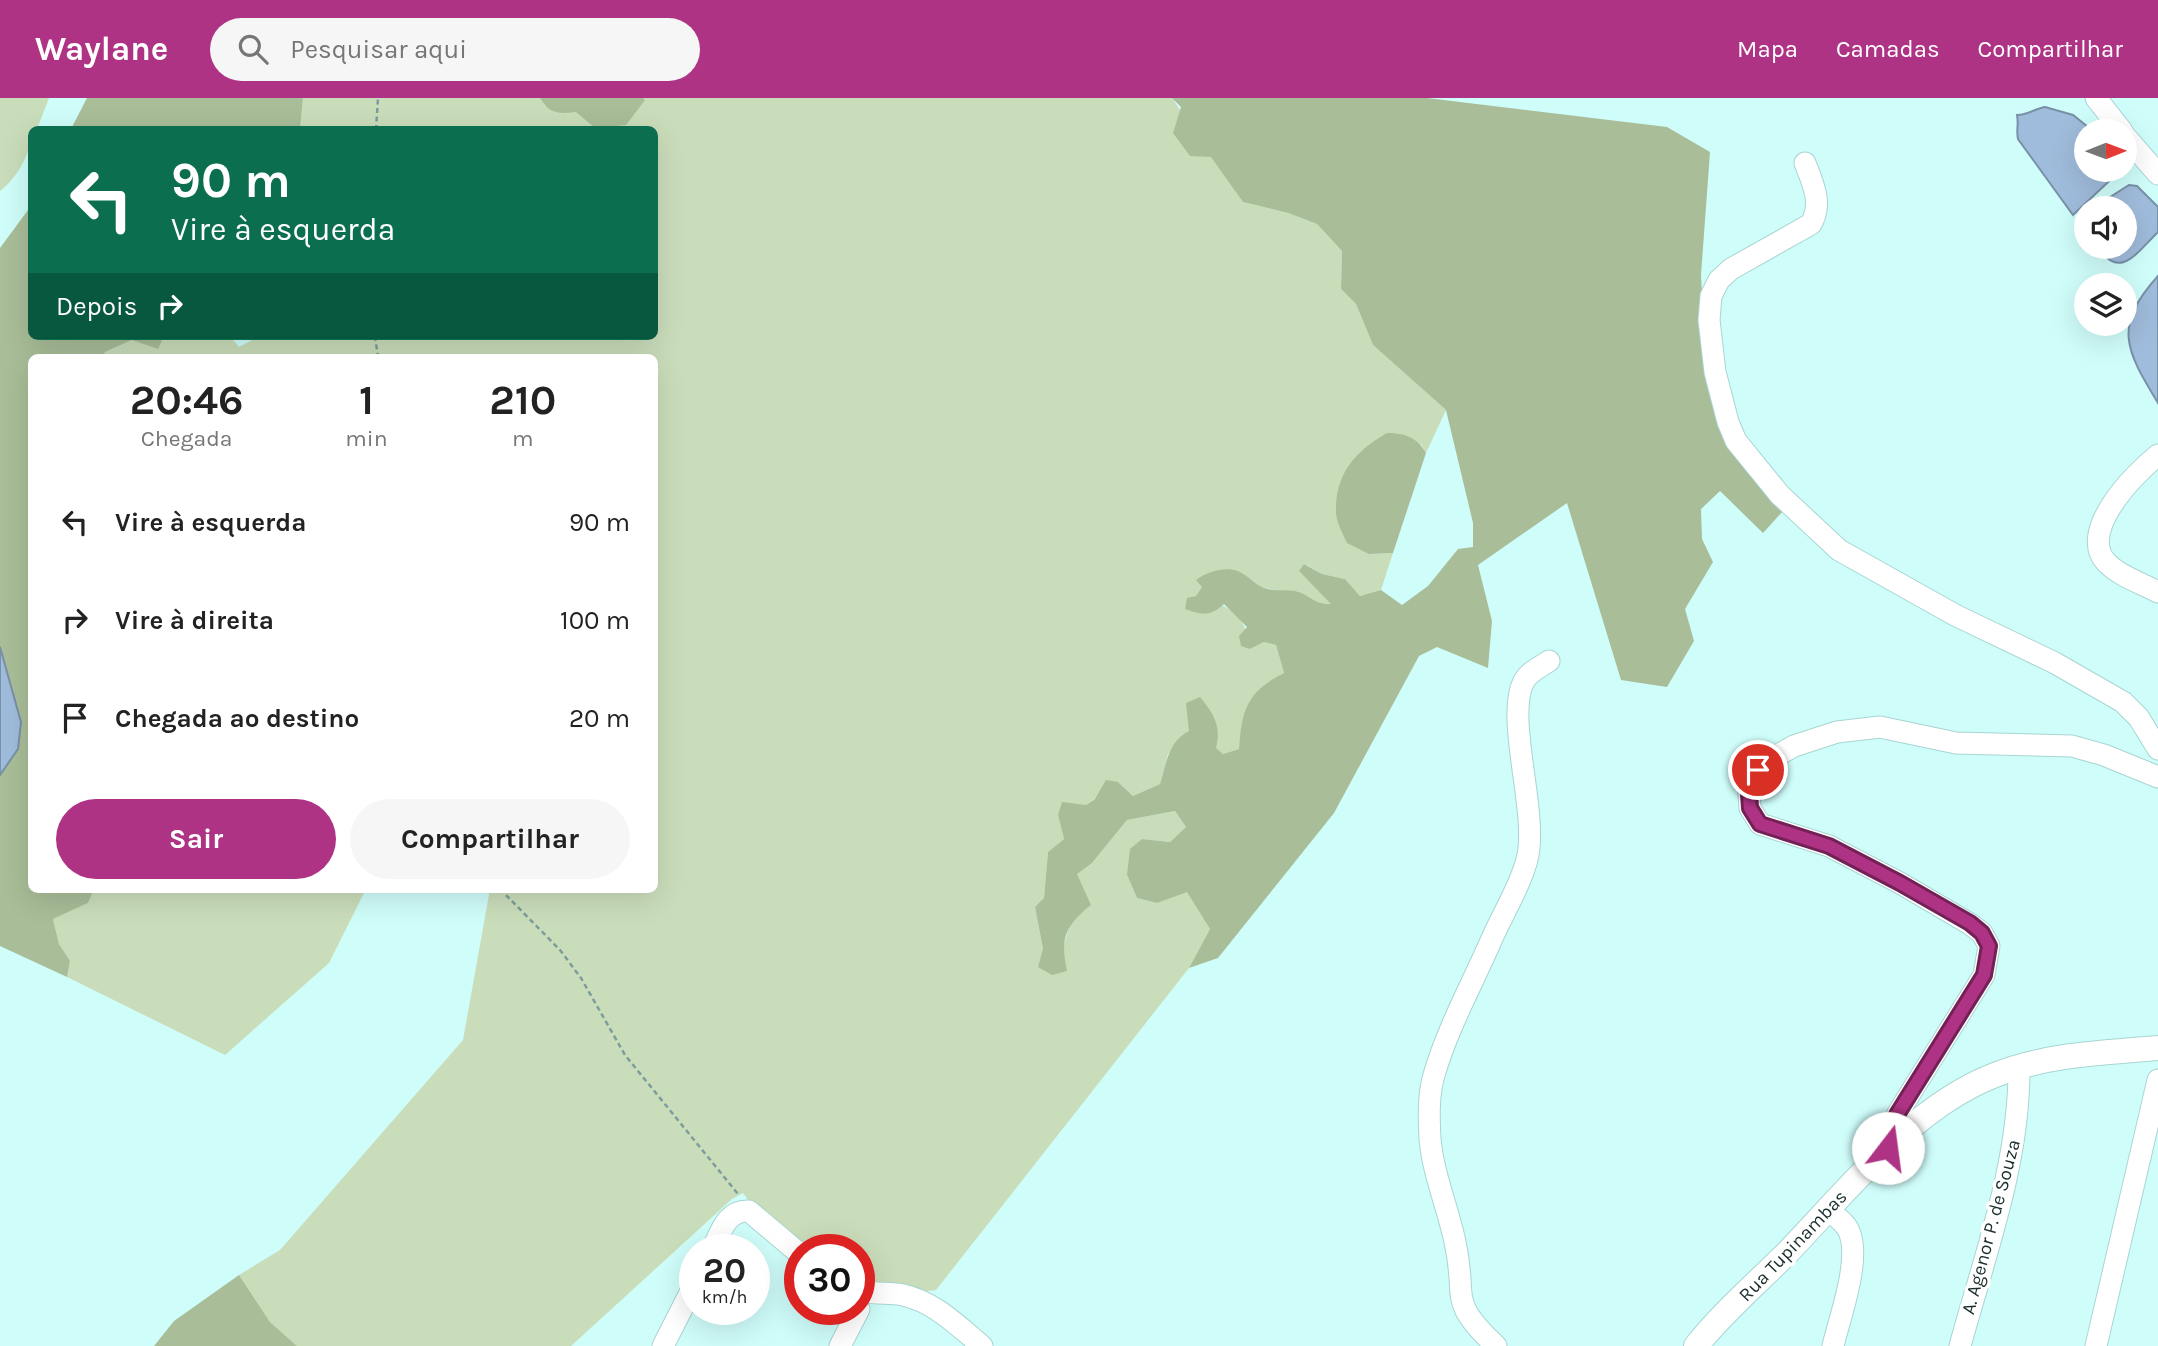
<!DOCTYPE html>
<html lang="pt">
<meta charset="utf-8">
<style>
body{margin:0;font-family:Karla,sans-serif;background:#f6f6f6;color:#222;height:100vh;display:flex;flex-direction:column;font-size:26px;white-space:nowrap}
*{box-sizing:border-box;margin:0}
p{font-size:23px;color:#767676}
.icon{flex:none;width:38px;height:38px;fill:none;stroke:currentColor;stroke-width:2;stroke-linecap:round;stroke-linejoin:round}
.map{position:relative;flex:1;overflow:hidden}
.panel{position:absolute;left:28px;top:256px;width:630px;height:539px;display:flex;flex-direction:column;background:#fff;border-radius:10px;box-shadow:0 7px 28px #0002}
.panel>*{flex:none}
.banner{position:absolute;left:28px;top:28px;width:630px;height:214px;border-radius:10px;box-shadow:0 7px 28px #0002;background:#0b6e4f;color:#fff;overflow:hidden}
.needle{width:46px;rotate:89deg}
.tools{position:absolute;left:2074px;top:21px;display:grid;gap:14px}
.tools a{display:grid;place-items:center;width:63px;height:63px;border-radius:50%;background:#fff;box-shadow:0 7px 28px #0002;font-size:35px}
.speed{position:absolute;left:679px;top:1136px;display:flex;gap:14px;font-size:35px;font-weight:700;text-align:center}
.speed>*{display:grid;place-content:center;width:91px;height:91px;border-radius:50%;background:#fff;box-shadow:0 7px 28px #0002;line-height:1}
.speed small{font-size:18px;font-weight:400}
.speed .limit{border:10px solid #d22;background:#fff;color:#111}
.pin{position:absolute;display:grid;place-items:center;width:60px;height:60px;color:#fff;margin:-30px;border:4px solid #fff;border-radius:50%;box-shadow:0 2px 7px #0007}
.me{position:absolute;width:77px;margin:-38px;rotate:15deg;stroke-linejoin:round;filter:drop-shadow(0 0 5px #0008)}
.turn{display:flex;align-items:center;gap:24px;height:147px;padding:0 28px;font-size:32px}
.turn .icon{width:91px;height:91px;stroke-width:2.5}
.turn b{display:block;font-size:49px;line-height:60px}
.then{display:flex;align-items:center;height:66px;padding:0 28px;background:#0003;gap:14px;font-size:26px}
.eta{display:flex;justify-content:space-evenly;align-items:center;height:119px;text-align:center}
.eta b{font-size:42px;font-weight:700;line-height:49px}
.cta{display:flex;gap:14px;margin-top:auto;padding:14px 28px}
.cta a{flex:1;height:80px;border-radius:42px;background:#af3384;color:#fff;font-size:28px;font-weight:700;line-height:80px;text-align:center}
.cta a+a{background:#f6f6f6;color:#222}
ul{padding:0;list-style:none}
li{display:flex;align-items:center;gap:21px;height:98px;padding:0 28px}
li div{flex:1}
li b{display:block;font-size:26px}
li em{font-style:normal}
header{display:flex;align-items:center;gap:42px;box-sizing:border-box;height:98px;padding:0 35px;background:#af3384;color:#fff}
header strong{font-size:33px}
nav{display:flex;gap:38px;margin-inline-start:auto;font-size:24px}
.search{width:490px;height:63px;background:#f6f6f6;display:flex;align-items:center;gap:18px;box-sizing:border-box;padding:0 24px;border-radius:38px;color:#767676;font-size:26px}
.map>svg:first-child{display:block}
.green{fill:#caddba}
.forest{fill:#a9bd98}
.water{fill:#a0bcdc;stroke:#7891a7;stroke-width:2}
.lines{fill:none;stroke-linecap:round;stroke-linejoin:round}
.minor-casing{stroke:#a8d5d2;stroke-width:23}
.tertiary-casing{stroke:#a8d5d2;stroke-width:26}
.path{stroke:#7c9d9b;stroke-width:2.5;stroke-dasharray:5 3.5;stroke-linecap:butt}
.minor{stroke:#fff;stroke-width:21}
.tertiary{stroke:#fff;stroke-width:24}
.route-casing{stroke:#722156;stroke-width:18}
.route{stroke:#af3384;stroke-width:12}
.labels{text-anchor:middle;dominant-baseline:central;stroke-width:7;stroke-linejoin:round;paint-order:stroke}
.street-label{font-size:19px;fill:#1b2d2c;stroke:#fff}
</style>
<header>
<strong>Waylane</strong>
<div class="search"><svg class="icon" aria-label="search" viewBox="0 0 24 24"><circle cx="10" cy="10" r="6"/><path d="M15 15l6 6"/></svg>Pesquisar aqui</div>
<nav><a>Mapa</a><a>Camadas</a><a>Compartilhar</a></nav>
</header>
<div class="map">
<svg width="2158" height="1248" viewBox="0 0 2158 1248">
<rect width="100%" height="100%" fill="#cffdfa"/>
<!-- green -->
<g class="green">
<path d="M0,0h49l-12,31 -5,1c0,21 -15,49 -32,61z"/>
<path d="M303,0h237l5,8 100,-6 -2,-2h529l71,104 45,11 29,11 25,27 -1,38 15,15 17,41 73,65 -20,43 -5,-9 -52,110 24,-1 -12,37 -21,6 -15,-17 -23,-5 -17,-10 -6,7 33,33 -12,1 -23,-14h-18l-17,-4 -24,-16 -36,16 -6,10c34,9 49,15 54,52l14,-7 12,3 8,28c-30,16 -43,43 -45,76l-16,5 -34,-23 -21,23 -8,30 -27,12 -15,-14 -32,23 -28,10 6,24 -16,13 -4,47 -9,8 8,42 19,2 9,-30 5,-47 16,-11 35,-43 48,-9 11,16 -16,15 -28,-3 -15,36 10,23 20,5 30,-12 23,38 -21,39 -253,322 -16,2 -61,-7v-35l-59,-1 -42,-36 -15,-20 -11,6 -161,147h-274l-27,-24 -31,-47 41,-25 183,-210 27,-151h164v-532h-551l2,-5 27,-12 26,8 6,-12h66l9,11 21,-11h394v-206l-354,-1z"/>
<path d="M94,791h272l-37,74 -104,92 -158,-78 3,-16 -11,-17 -6,-25 35,-16z"/>
</g>
<!-- forest -->
<g class="forest">
<path d="M87,0h216l-3,31h-229z"/>
<path d="M540,0h103l2,2 -19,25 -31,3 -19,-16c-17,2 -27,2 -36,-14z"/>
<path d="M1172,0h255l240,29 43,25 -9,123 4,77 13,72 65,87 -20,22 -43,-42 -19,18 1,30 11,23 -28,47 9,32 -27,46 -46,-7 -54,-177 -89,62 14,56 -4,47 -51,-21 -18,9 -85,157 -116,145 -29,10 21,-39 -23,-37 -30,11 -20,-5 -10,-23 3,-26 12,-10 28,3 16,-15 -11,-16 -48,9 -35,43 -15,11 14,31c-26,21 -31,33 -24,66l-15,4 -14,-8 5,-18 -8,-42 9,-9 4,-46 16,-13 -6,-24 4,-13 24,3 9,-6 11,-19 12,2 15,14 27,-12c6,-21 9,-43 29,-53l-3,-28 14,-6c13,16 22,29 16,51l7,6 16,-5c3,-40 8,-57 45,-76l-8,-28 -12,-3 -14,7 -9,-3 -2,-10 8,-9 -23,-23c-15,13 -21,11 -39,5l2,-11 9,-2 6,-9 -6,-7c10,-8 29,-14 42,-9 9,4 16,12 24,16 11,5 22,2 33,4 15,3 18,14 36,13l-32,-33 5,-7 18,10 23,5 15,17 21,-6 21,15 26,-19 30,-37 15,-2v-24l-27,-113 -73,-65 -17,-41 -15,-15 1,-38 -25,-27 -29,-11 -45,-11 -32,-45 -21,-1 -17,-23 8,-26z"/>
<path d="M31,108l1,130h132l-6,13 -26,-9 -27,12 -2,5h-71v532h62l-6,14 -35,16 6,25 11,17 -3,16 -67,-31v-171l18,-26 3,-27 -21,-75v-399z"/>
<path d="M1387,335c17,0 30,4 39,20l-33,100 -24,1 -22,-11c-4,-9 -11,-21 -11,-31 -1,-39 20,-61 51,-79z"/>
<path d="M239,1177l31,47 27,24h-143l20,-25z"/>
</g>
<!-- water -->
<g class="water">
<path d="M2045,9l28,8 20,16h-7v39h35l-48,45 -55,-76c-2,-9 1,-15 -1,-24 11,0 17,-6 28,-8z"/>
<path d="M2129,87l8,1 21,21v25c-20,19 -38,50 -60,15h26v-39h-31z"/>
<path d="M2158,178v127c-32,-53 -46,-76 0,-127z"/>
<path d="M0,549l21,75 -3,27 -18,26z"/>
</g>
<g class="lines">
<!-- minor casing -->
<g class="minor-casing">
<g id="minor">
<path d="M2096,0l26,33"/>
<path d="M2124,37l34,39"/>
<path d="M1805,65c8,21 18,40 6,61l-80,45 -12,11 -8,16 -2,24 6,52 13,50 8,19 44,54 59,55 116,65 100,48 68,39 16,16 19,31"/>
<path d="M2158,357c-24,19 -80,76 -52,107 13,14 35,21 52,30"/>
<path d="M1888,1050l2,-15 8,-20 86,-138 5,-29 -7,-13 -12,-9 -70,-41 -71,-37 -69,-22 -10,-16 -1,-13 9,-25 11,-10 25,-14 43,-14 43,-5 76,16 116,3 32,9 54,22"/>
<path d="M1828,1112c8,7 19,13 22,24 10,29 -10,82 -17,112"/>
<path d="M712,1152c9,-18 14,-40 37,-39l51,43"/>
<path d="M859,1192c14,5 30,2 44,5 32,7 55,31 79,51"/>
<path d="M663,1248l32,-63"/>
<path d="M840,1248l19,-37"/>
<path d="M1496,1248c-50,-47 -28,-47 -41,-104 -7,-34 -22,-68 -25,-103 -1,-20 -2,-44 4,-64 13,-45 37,-89 56,-132 11,-26 33,-62 38,-88 9,-46 -23,-139 -4,-174 5,-9 16,-14 25,-20"/>
<path d="M1960,1248c25,-92 60,-184 59,-280"/>
<path d="M2096,1248l62,-266"/>
</g>
</g>
<!-- tertiary casing -->
<g class="tertiary-casing">
<path id="tertiary" d="M1696,1248c26,-33 60,-62 90,-92 61,-63 126,-147 209,-179 52,-21 108,-22 163,-27"/>
</g>
<!-- path -->
<g class="path">
<path d="M376,32l2,-32"/>
<path d="M375,238l3,21"/>
<path d="M500,791l60,61 21,28 44,77 113,139"/>
</g>
<!-- minor -->
<use href="#minor" class="minor"/>
<!-- tertiary -->
<use href="#tertiary" class="tertiary"/>
</g>
<g class="lines">
<!-- route casing -->
<g class="route-casing">
<path id="route" d="M1758,672l-9,24 1,14 10,16 69,22 71,37 70,40 12,10 7,13 -5,29 -86,138 -9,20 -1,15"/>
</g>
<!-- route -->
<use href="#route" class="route"/>
</g>
<g class="labels">
<!-- street labels -->
<g class="street-label">
<text transform="translate(1991 1129) rotate(-75)">A. Agenor P. de Souza</text>
<text transform="translate(1793 1148) rotate(-46)">Rua Tupinambas</text>
</g>
</g>
</svg>
<div class="tools">
<a><svg class="needle" viewBox="-14 -14 28 28"><path d="M0-13l5 13h-10z" fill="#e53935"/><path d="M0 13l5-13h-10z" fill="#767676"/></svg></a>
<a><svg class="icon" aria-label="sound" viewBox="0 0 24 24"><path d="M4 9h4l5-4v14l-5-4H4zM17 9q2 3 0 6"/></svg></a>
<a><svg class="icon" aria-label="layers" viewBox="0 0 24 24"><path d="M12 4l9 5-9 5-9-5zM3 14l9 5 9-5"/></svg></a>
</div>
<div class="speed"><div>20<small>km/h</small></div><div class="limit">30</div></div>
<div class="pin" style="left:1758px;top:672px;background:#d93025"><svg class="icon" aria-label="arrive" viewBox="0 0 24 24"><path d="M6 21V4h12l-3 4 3 4H6"/></svg></div>
<svg class="me" style="left:1888px;top:1050px" viewBox="-20 -20 40 40"><circle r="19" fill="#fff"/><path d="M0-13L10 11 0 6-10 11z" fill="#af3384"/></svg>
<div class="banner">
<div class="turn"><svg class="icon" aria-label="left" viewBox="0 0 24 24"><path d="M17 20v-9H6M10 6l-5 5 5 5"/></svg><div><b>90 m</b>Vire à esquerda</div></div>
<div class="then">Depois<svg class="icon" aria-label="right" viewBox="0 0 24 24"><path d="M7 20v-9h11M14 6l5 5-5 5"/></svg></div>
</div>
<section class="panel">
<div class="eta">
<div><b>20:46</b><p>Chegada</p></div>
<div><b>1</b><p>min</p></div>
<div><b>210</b><p>m</p></div>
</div>
<ul>
<li><svg class="icon" aria-label="left" viewBox="0 0 24 24"><path d="M17 20v-9H6M10 6l-5 5 5 5"/></svg><div><b>Vire à esquerda</b></div><em>90 m</em></li>
<li><svg class="icon" aria-label="right" viewBox="0 0 24 24"><path d="M7 20v-9h11M14 6l5 5-5 5"/></svg><div><b>Vire à direita</b></div><em>100 m</em></li>
<li><svg class="icon" aria-label="arrive" viewBox="0 0 24 24"><path d="M6 21V4h12l-3 4 3 4H6"/></svg><div><b>Chegada ao destino</b></div><em>20 m</em></li>
</ul>
<div class="cta"><a>Sair</a><a>Compartilhar</a></div>
</section>
</div>
